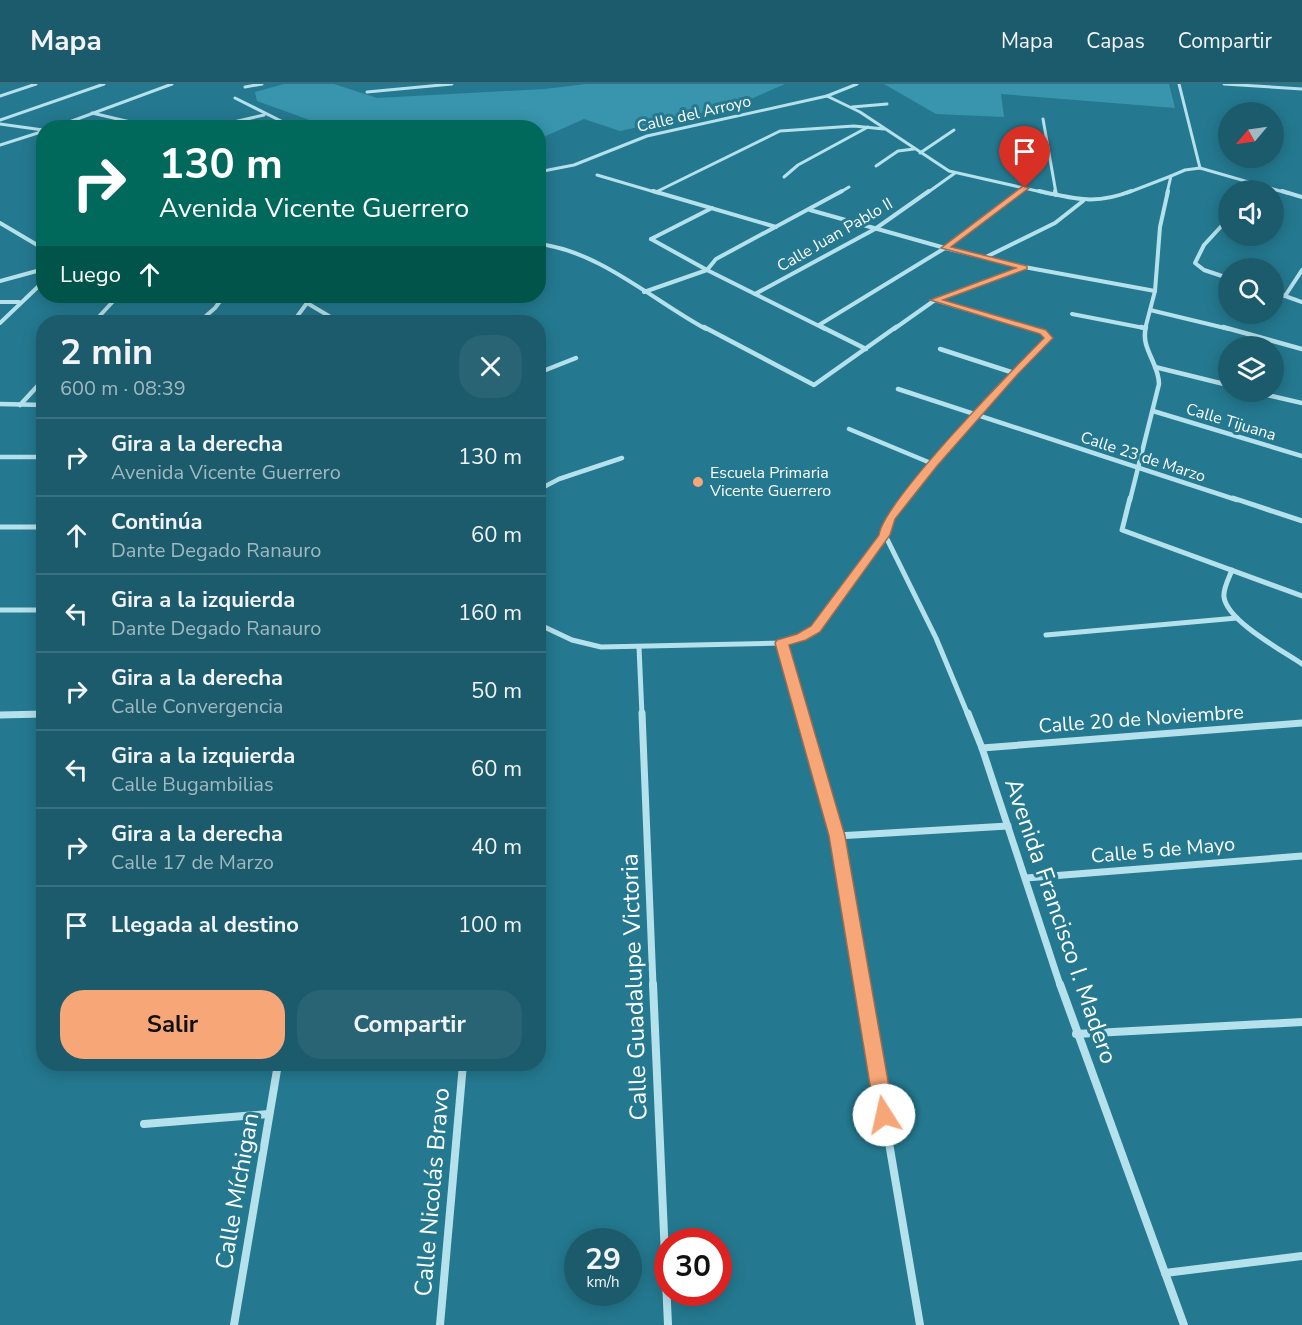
<!DOCTYPE html>
<html lang="es">
<meta charset="utf-8">
<style>
body{margin:0;font-family:"Nunito Sans",sans-serif;background:#286474;color:#f1f3f6;height:100vh;display:flex;flex-direction:column;font-size:22px;white-space:nowrap}
*{box-sizing:border-box;margin:0}
p{font-size:20px;color:#a0b9c2}
.icon{flex:none;width:33px;height:33px;fill:none;stroke:currentColor;stroke-width:2;stroke-linecap:round;stroke-linejoin:round}
.map{position:relative;flex:1;overflow:hidden}
.sheet{position:absolute;left:36px;top:231px;width:510px;height:756px;display:flex;flex-direction:column;background:#1b5b6c;border-radius:24px;box-shadow:0 3px 15px #0003}
.sheet>*{flex:none}
.banner{position:absolute;left:36px;top:36px;width:510px;height:183px;border-radius:24px;box-shadow:0 3px 15px #0003;background:#00695c;color:#fff;overflow:hidden}
.needle{width:39px;rotate:241deg}
.buttons{position:absolute;left:1218px;top:18px;display:grid;gap:12px}
.buttons a{display:grid;place-items:center;width:66px;height:66px;border-radius:50%;background:#1b5b6c;box-shadow:0 3px 15px #0003;font-size:30px}
.speed{position:absolute;left:564px;top:1144px;display:flex;gap:12px;font-size:30px;font-weight:700;text-align:center}
.speed>*{display:grid;place-content:center;width:78px;height:78px;border-radius:50%;background:#1b5b6c;box-shadow:0 3px 15px #0003;line-height:1}
.speed small{font-size:15px;font-weight:400}
.speed .limit{border:9px solid #d22;background:#fff;color:#111}
.pin{position:absolute;display:grid;place-items:center;width:51px;height:51px;color:#fff;margin:-62px -26px;border-radius:50% 50% 50% 0;rotate:-45deg;box-shadow:0 0 6px #0007}
.pin .icon{rotate:45deg}
.me{position:absolute;width:66px;margin:-33px;rotate:350deg;stroke-linejoin:round;filter:drop-shadow(0 0 4px #0008)}
.turn{display:flex;align-items:center;gap:21px;height:126px;padding:0 24px;font-size:27px}
.turn .icon{width:78px;height:78px;stroke-width:2.5}
.turn b{display:block;font-size:42px;line-height:51px}
.then{display:flex;align-items:center;height:57px;padding:0 24px;background:#0003;gap:12px;font-size:22px}
.round{display:grid;place-items:center;flex:none;width:63px;height:63px;border-radius:24px;background:#286474}
.head{display:flex;align-items:center;justify-content:space-between;height:102px;padding:0 24px}
h1{font-size:36px;font-weight:700;line-height:45px}
.button{display:flex;gap:12px;margin-top:auto;padding:12px 24px}
.button a{flex:1;height:69px;border-radius:24px;background:#f7a678;color:#111;font-size:24px;font-weight:700;line-height:69px;text-align:center}
.button a+a{background:#286474;color:#f1f3f6}
ul{padding:0;list-style:none}
li{display:flex;align-items:center;gap:18px;height:78px;padding:0 24px;border-top:2px solid #39707f}
li div{flex:1}
li b{display:block;font-size:22px}
li em{font-style:normal}
header{display:flex;align-items:center;gap:36px;box-sizing:border-box;height:84px;padding:0 30px;background:#1b5b6c;border-bottom:2px solid #39707f}
header strong{font-size:28px}
nav{display:flex;gap:33px;margin-inline-start:auto;font-size:21px}
.map>svg:first-child{display:block}
.green{fill:#3895ad}
.lines{fill:none;stroke-linecap:round;stroke-linejoin:round}
.street-far5{stroke:#b5e1ec;stroke-width:3}
.street-far4{stroke:#b5e1ec;stroke-width:4}
.street-far3{stroke:#b5e1ec;stroke-width:4.5}
.street-far2{stroke:#b5e1ec;stroke-width:5}
.street-far1{stroke:#b5e1ec;stroke-width:7}
.street{stroke:#b5e1ec;stroke-width:8}
.route{fill:#f7a678;stroke:#a16c4e;stroke-width:1.5}
.poi-dot{fill:#f7a678;stroke:#247990;stroke-width:2}
.labels{text-anchor:middle;dominant-baseline:central;stroke-width:6;stroke-linejoin:round;paint-order:stroke}
.far-street-label{font-size:16px;fill:#fff;stroke:#247990}
.far-poi-label{font-size:16px;fill:#fff;stroke:#247990;text-anchor:start}
.street-label{font-size:20px;fill:#fff;stroke:#247990}
.near-street-label{font-size:24px;fill:#fff;stroke:#247990}
</style>
<header>
<strong>Mapa</strong>
<nav><a>Mapa</a><a>Capas</a><a>Compartir</a></nav>
</header>
<div class="map">
<svg width="1302" height="1241" viewBox="0 0 1302 1241">
<rect width="100%" height="100%" fill="#247990"/>
<!-- green -->
<g class="green">
<path d="M284,0h50l43,14 167,-9 42,-5h199l-48,21 -117,26 -36,-12 -45,20 -1,-11 -78,-1 -35,-5 -52,5h-44l-72,-26 -2,-9z"/>
<path d="M884,0h285l6,24 -174,-14 3,23 -68,-3z"/>
</g>
<g class="lines">
<!-- street-far5 -->
<g class="street-far5">
<path d="M1179,0l21,84"/>
<path d="M1224,0l78,5"/>
<path d="M245,3l17,-3"/>
<path d="M367,8l85,-8"/>
<path d="M0,12l36,-12"/>
<path d="M827,12l33,16 89,59 97,22"/>
<path d="M235,14l60,30"/>
<path d="M852,23l35,-3"/>
<path d="M92,29l64,15"/>
<path d="M1043,35l13,74"/>
<path d="M0,36l104,-36"/>
<path d="M0,40l43,6"/>
<path d="M53,44l119,-44"/>
<path d="M208,44l56,-13"/>
<path d="M0,61l44,-14"/>
<path d="M920,69l34,-23"/>
<path d="M876,82l22,-15 16,-2"/>
<path d="M538,88l36,-7 73,-29 180,-40 30,-12"/>
<path d="M597,91l61,18"/>
<path d="M784,93l14,-12 70,-38"/>
<path d="M656,108l124,-61 74,-5 30,3"/>
<path d="M839,109l10,-6"/>
<path d="M927,109l28,-20"/>
<path d="M1019,109l6,-5"/>
<path d="M1127,109l44,-17"/>
<path d="M1167,109l4,-17 14,-6 15,-2 87,25"/>
</g>
<!-- street-far4 -->
<g class="street-far4">
<path d="M653,107l123,36"/>
<path d="M1039,107c35,8 58,14 92,0"/>
<path d="M1055,107l1,4"/>
<path d="M1282,107l20,6"/>
<path d="M810,126l135,38 79,19 131,24"/>
<path d="M1228,135l-24,26 -9,18 9,7 24,8"/>
<path d="M0,139l44,26"/>
<path d="M651,155l56,31 118,59"/>
<path d="M651,155l61,-31"/>
<path d="M538,160c60,6 116,57 168,85"/>
<path d="M984,174l71,-35 28,-22"/>
<path d="M0,197l44,-12"/>
<path d="M644,208l63,-22 9,-11 126,-68"/>
<path d="M1274,208l28,10"/>
<path d="M755,210l120,-65 54,-38"/>
<path d="M305,212l2,7 32,19"/>
<path d="M1285,212l17,-26"/>
<path d="M935,216l97,29"/>
<path d="M0,218h19"/>
<path d="M1150,226l79,19"/>
<path d="M1072,230l72,14"/>
<path d="M94,238l24,-26"/>
<path d="M199,238l16,-14 9,-12"/>
<path d="M293,238l14,-19"/>
<path d="M0,239l44,-42"/>
<path d="M819,241l126,-77 76,-57"/>
<path d="M894,245l41,-29 89,-33"/>
<path d="M1145,245l10,-38 5,-64 8,-36"/>
</g>
<!-- street-far3 -->
<g class="street-far3">
<path d="M704,243l110,58 82,-58"/>
<path d="M822,243l44,22"/>
<path d="M1141,243l3,1"/>
<path d="M1223,243l79,22"/>
<path d="M940,265l74,24"/>
<path d="M1155,283l73,18"/>
<path d="M538,289l38,-15"/>
<path d="M898,305l339,111"/>
<path d="M1254,308l48,11"/>
<path d="M0,320l44,1"/>
<path d="M20,321l24,-26"/>
<path d="M1153,327l149,45"/>
<path d="M849,345l84,35"/>
<path d="M0,373h44"/>
<path d="M538,406l21,-11 63,-21"/>
<path d="M905,416l82,-97 62,-65 -6,-6 -16,-5"/>
<path d="M1130,416l29,-116c0,-21 -19,-36 -13,-57"/>
</g>
<!-- street-far2 -->
<g class="street-far2">
<path d="M906,414c-9,12 -21,22 -21,37l51,103 32,77"/>
<path d="M1130,414l-8,32 180,66"/>
<path d="M1233,414l69,23"/>
<path d="M0,443h44"/>
<path d="M1232,486c-3,8 -9,18 -8,27 3,24 59,54 78,67"/>
<path d="M0,526h44"/>
<path d="M538,540l34,16 29,7 180,-4 21,-6 13,-8 70,-94"/>
<path d="M1046,551l191,-17"/>
<path d="M781,559l21,72"/>
<path d="M639,563l3,68"/>
<path d="M2,631l42,-1"/>
</g>
<!-- street-far1 -->
<g class="street-far1">
<path d="M642,629l11,272"/>
<path d="M801,629l36,123 25,149"/>
<path d="M968,629l14,35 78,237"/>
<path d="M0,631l44,-1"/>
<path d="M982,664l320,-25"/>
<path d="M837,752l171,-10"/>
<path d="M1026,794l276,-22"/>
</g>
<!-- street -->
<g class="street">
<path d="M653,900l15,341"/>
<path d="M862,900l58,341"/>
<path d="M1060,900l124,341"/>
<path d="M1076,950l226,-12"/>
<path d="M144,1040l125,-10"/>
<path d="M1165,1189l137,-17"/>
<path d="M234,1241l44,-261"/>
<path d="M440,1241l23,-261"/>
</g>
</g>
<!-- route -->
<path class="route" d="M1023,102l6,2 -78,59 76,19v3l-84,31 103,30 7,8 -36,37 -80,91 -42,53 -5,16 -70,97 -14,8 -17,5 56,191 49,279 -3,7 -7,3 -6,-3 -3,-7 -46,-279 -54,-193 2,-3 20,-6 14,-8 68,-91c4,-33 135,-167 165,-197l-4,-4 -110,-34 86,-32 -75,-20z"/>
<!-- markers -->
<circle class="poi-dot" cx="698" cy="398" r="6"/>
<g class="labels">
<!-- far-street labels -->
<g class="far-street-label">
<text transform="translate(694 30) rotate(-13)">Calle del Arroyo</text>
<text transform="translate(835 151) rotate(-30)">Calle Juan Pablo II</text>
<text transform="translate(1231 338) rotate(17)">Calle Tijuana</text>
<text transform="translate(1143 373) rotate(18)">Calle 23 de Marzo</text>
</g>
<!-- far-poi labels -->
<g class="far-poi-label">
<text x="710" y="389">Escuela Primaria<tspan x="710" dy="18">Vicente Guerrero</tspan></text>
</g>
<!-- street labels -->
<g class="street-label">
<text transform="translate(1141 635) rotate(-4)">Calle 20 de Noviembre</text>
<text transform="translate(1163 766) rotate(-5)">Calle 5 de Mayo</text>
</g>
<!-- near-street labels -->
<g class="near-street-label">
<text transform="translate(1061 837) rotate(71)">Avenida Francisco I. Madero</text>
<text transform="translate(634 903) rotate(-92)">Calle Guadalupe Victoria</text>
<text transform="translate(237 1107) rotate(-80)">Calle Míchigan</text>
<text transform="translate(432 1108) rotate(-85)">Calle Nicolás Bravo</text>
</g>
</g>
</svg>
<div class="buttons">
<a><svg class="needle" viewBox="-14 -14 28 28"><path d="M0-13l5 13h-10z" fill="#e53935"/><path d="M0 13l5-13h-10z" fill="#a0b9c2"/></svg></a>
<a><svg class="icon" aria-label="sound" viewBox="0 0 24 24"><path d="M4 9h4l5-4v14l-5-4H4zM17 9q2 3 0 6"/></svg></a>
<a><svg class="icon" aria-label="search" viewBox="0 0 24 24"><circle cx="10" cy="10" r="6"/><path d="M15 15l6 6"/></svg></a>
<a><svg class="icon" aria-label="layers" viewBox="0 0 24 24"><path d="M12 4l9 5-9 5-9-5zM3 14l9 5 9-5"/></svg></a>
</div>
<div class="speed"><div>29<small>km/h</small></div><div class="limit">30</div></div>
<div class="pin" style="left:1025px;top:104px;background:#d93025"><svg class="icon" aria-label="arrive" viewBox="0 0 24 24"><path d="M6 21V4h12l-3 4 3 4H6"/></svg></div>
<svg class="me" style="left:884px;top:1031px" viewBox="-20 -20 40 40"><circle r="19" fill="#fff"/><path d="M0-13L10 11 0 6-10 11z" fill="#f7a678"/></svg>
<div class="banner">
<div class="turn"><svg class="icon" aria-label="right" viewBox="0 0 24 24"><path d="M7 20v-9h11M14 6l5 5-5 5"/></svg><div><b>130 m</b>Avenida Vicente Guerrero</div></div>
<div class="then">Luego<svg class="icon" aria-label="ahead" viewBox="0 0 24 24"><path d="M12 20V5M6 11l6-6 6 6"/></svg></div>
</div>
<section class="sheet">
<div class="head"><div><h1>2 min</h1><p>600 m · 08:39</p></div><a class="round"><svg class="icon" aria-label="close" viewBox="0 0 24 24"><path d="M6 6l12 12M18 6L6 18"/></svg></a></div>
<ul>
<li><svg class="icon" aria-label="right" viewBox="0 0 24 24"><path d="M7 20v-9h11M14 6l5 5-5 5"/></svg><div><b>Gira a la derecha</b><p>Avenida Vicente Guerrero</p></div><em>130 m</em></li>
<li><svg class="icon" aria-label="ahead" viewBox="0 0 24 24"><path d="M12 20V5M6 11l6-6 6 6"/></svg><div><b>Continúa</b><p>Dante Degado Ranauro</p></div><em>60 m</em></li>
<li><svg class="icon" aria-label="left" viewBox="0 0 24 24"><path d="M17 20v-9H6M10 6l-5 5 5 5"/></svg><div><b>Gira a la izquierda</b><p>Dante Degado Ranauro</p></div><em>160 m</em></li>
<li><svg class="icon" aria-label="right" viewBox="0 0 24 24"><path d="M7 20v-9h11M14 6l5 5-5 5"/></svg><div><b>Gira a la derecha</b><p>Calle Convergencia</p></div><em>50 m</em></li>
<li><svg class="icon" aria-label="left" viewBox="0 0 24 24"><path d="M17 20v-9H6M10 6l-5 5 5 5"/></svg><div><b>Gira a la izquierda</b><p>Calle Bugambilias</p></div><em>60 m</em></li>
<li><svg class="icon" aria-label="right" viewBox="0 0 24 24"><path d="M7 20v-9h11M14 6l5 5-5 5"/></svg><div><b>Gira a la derecha</b><p>Calle 17 de Marzo</p></div><em>40 m</em></li>
<li><svg class="icon" aria-label="arrive" viewBox="0 0 24 24"><path d="M6 21V4h12l-3 4 3 4H6"/></svg><div><b>Llegada al destino</b></div><em>100 m</em></li>
</ul>
<div class="button"><a>Salir</a><a>Compartir</a></div>
</section>
</div>
